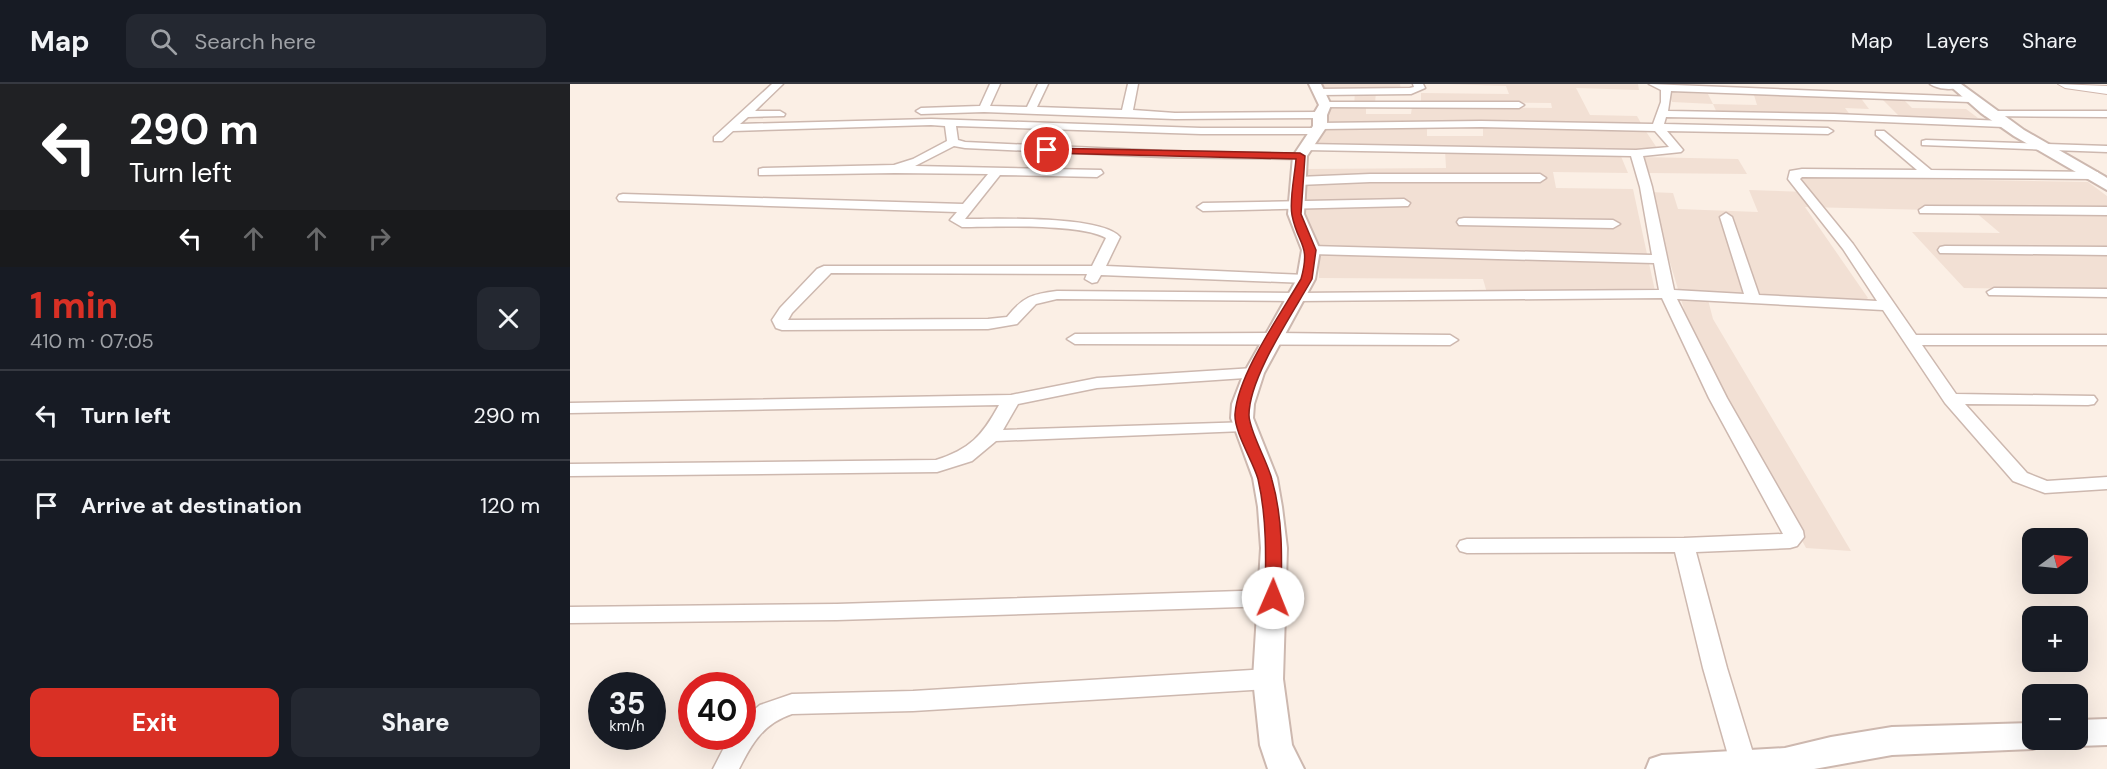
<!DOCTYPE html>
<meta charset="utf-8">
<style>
body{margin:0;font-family:"DM Sans",sans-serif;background:#242831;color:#f1f3f6;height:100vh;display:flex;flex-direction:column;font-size:22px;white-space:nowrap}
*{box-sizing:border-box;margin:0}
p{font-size:20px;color:#9ea1a6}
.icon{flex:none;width:33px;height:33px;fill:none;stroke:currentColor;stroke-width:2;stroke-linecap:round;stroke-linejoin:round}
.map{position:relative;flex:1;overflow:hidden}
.drawer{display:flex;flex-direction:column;background:#171b24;width:570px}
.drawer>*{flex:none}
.guide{background:#202124;color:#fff;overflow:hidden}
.needle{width:39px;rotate:75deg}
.fabs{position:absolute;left:1452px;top:444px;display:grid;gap:12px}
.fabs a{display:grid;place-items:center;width:66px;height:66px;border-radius:12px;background:#171b24;box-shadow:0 6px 24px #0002;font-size:30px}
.speed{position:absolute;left:18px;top:588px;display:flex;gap:12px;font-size:30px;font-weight:700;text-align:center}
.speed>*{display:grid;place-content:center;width:78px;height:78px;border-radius:50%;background:#171b24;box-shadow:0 6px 24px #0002;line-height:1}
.speed small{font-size:15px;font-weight:400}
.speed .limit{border:9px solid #d22;background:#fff;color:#111}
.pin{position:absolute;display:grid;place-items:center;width:51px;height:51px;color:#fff;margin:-26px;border:3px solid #fff;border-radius:50%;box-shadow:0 2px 6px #0007}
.me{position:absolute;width:66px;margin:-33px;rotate:1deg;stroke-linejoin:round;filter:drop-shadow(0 0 4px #0008)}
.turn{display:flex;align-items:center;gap:21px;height:126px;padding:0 30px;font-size:27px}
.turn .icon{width:78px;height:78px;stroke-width:2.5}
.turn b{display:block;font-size:42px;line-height:51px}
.lanes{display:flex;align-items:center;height:57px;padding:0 30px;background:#0003;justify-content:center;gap:30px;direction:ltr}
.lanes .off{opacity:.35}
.round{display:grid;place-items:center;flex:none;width:63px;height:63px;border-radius:12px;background:#242831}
.summary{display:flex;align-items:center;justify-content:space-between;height:102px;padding:0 30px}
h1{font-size:36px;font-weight:800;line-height:45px;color:#d93025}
.button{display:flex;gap:12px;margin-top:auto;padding:12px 30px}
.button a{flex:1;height:69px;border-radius:12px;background:#d93025;color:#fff;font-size:24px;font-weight:800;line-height:69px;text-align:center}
.button a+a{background:#242831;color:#f1f3f6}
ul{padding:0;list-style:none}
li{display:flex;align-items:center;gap:18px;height:90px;padding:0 30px;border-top:2px solid #363941}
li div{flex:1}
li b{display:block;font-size:22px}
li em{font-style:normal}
header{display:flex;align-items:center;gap:36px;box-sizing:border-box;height:84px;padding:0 30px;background:#171b24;border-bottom:2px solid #363941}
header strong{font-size:28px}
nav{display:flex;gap:33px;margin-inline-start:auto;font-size:21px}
.search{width:420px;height:54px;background:#242831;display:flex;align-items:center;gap:15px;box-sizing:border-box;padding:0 21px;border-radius:12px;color:#9ea1a6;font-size:22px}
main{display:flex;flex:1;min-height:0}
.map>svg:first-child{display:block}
.residential{fill:#f2e0d4}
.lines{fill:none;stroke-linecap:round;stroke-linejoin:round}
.minor-casing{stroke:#cdb8af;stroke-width:3}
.tertiary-casing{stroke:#cdb8af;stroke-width:4}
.secondary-casing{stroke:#d0b7ad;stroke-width:2}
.minor{fill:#fff;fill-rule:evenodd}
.tertiary{fill:#fff;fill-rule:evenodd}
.secondary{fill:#fff;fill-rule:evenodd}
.route{fill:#d93025;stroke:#8d1f18;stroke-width:1.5}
</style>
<header>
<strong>Map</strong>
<div class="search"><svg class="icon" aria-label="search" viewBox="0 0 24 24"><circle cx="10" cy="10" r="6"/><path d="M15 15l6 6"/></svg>Search here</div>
<nav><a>Map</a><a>Layers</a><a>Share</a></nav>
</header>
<main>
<section class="drawer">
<div class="guide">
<div class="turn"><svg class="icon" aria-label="left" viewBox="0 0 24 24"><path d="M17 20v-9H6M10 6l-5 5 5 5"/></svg><div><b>290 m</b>Turn left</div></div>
<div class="lanes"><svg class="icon" aria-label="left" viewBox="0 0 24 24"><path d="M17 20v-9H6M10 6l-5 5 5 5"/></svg><svg class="icon off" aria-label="ahead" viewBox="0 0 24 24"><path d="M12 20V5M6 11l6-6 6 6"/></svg><svg class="icon off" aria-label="ahead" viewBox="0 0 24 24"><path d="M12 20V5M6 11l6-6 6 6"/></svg><svg class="icon off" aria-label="right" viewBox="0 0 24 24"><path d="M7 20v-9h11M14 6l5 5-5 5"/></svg></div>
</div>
<div class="summary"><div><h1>1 min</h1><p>410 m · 07:05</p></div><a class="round"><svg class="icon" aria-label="close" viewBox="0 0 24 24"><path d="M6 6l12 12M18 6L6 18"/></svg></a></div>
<ul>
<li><svg class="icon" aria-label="left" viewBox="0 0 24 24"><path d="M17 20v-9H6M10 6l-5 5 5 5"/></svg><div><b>Turn left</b></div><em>290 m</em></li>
<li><svg class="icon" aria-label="arrive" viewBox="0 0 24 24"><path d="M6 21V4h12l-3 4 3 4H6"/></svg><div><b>Arrive at destination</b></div><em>120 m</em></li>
</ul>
<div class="button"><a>Exit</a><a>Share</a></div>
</section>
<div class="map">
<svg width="1537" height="685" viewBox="0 0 1537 685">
<rect width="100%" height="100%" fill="#fbefe5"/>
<!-- residential -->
<g class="residential">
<path d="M747,0h83l1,7h-25l-1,13h-9v10h45l1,-7 140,1 -1,-5 -130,-1v-9l88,1 -3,-8 -60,-2h192l1,6 -63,-2 14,27 47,1 5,9 -317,-1 3,-18h26l1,-14 -33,-1z"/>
<path d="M1098,8l40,2 5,10 44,1 -3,-10 106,2 9,12 -24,-1 6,8 -134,-3 -4,-9 -41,-2z"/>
<path d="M1310,13l22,1 10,10 54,1 12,9 -78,-1z"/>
<path d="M857,43v9h56v-8l162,2 14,21 -39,3 8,19 -75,-1 3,16 77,1 22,102 -168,2 -4,-14 -164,-1v-21l-13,-25 -5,-31 5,-32 140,-1 -1,-18 -132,-2 5,-13 6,-7z"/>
<path d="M1071,73l97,2 9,15 -98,-1z"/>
<path d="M1227,93l291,5 19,14v94l-143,-2 -52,-56 88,1 -26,-22 -169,-4 63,91 -6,5 -155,-7 6,23 138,232 -45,-3 -117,-222 -40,-134 24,1 5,16 80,3 -9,-22 58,2z"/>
</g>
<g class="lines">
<!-- minor casing -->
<g class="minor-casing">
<g id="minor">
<path d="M202,0h11l-28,27h25l5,3 -1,2 -36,1 -8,7 191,-5 270,9h115v-4l4,-1 161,-2 172,3 8,-22v-12l-12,-6 325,13v4l-4,1 -299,-11 -3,20 166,3 170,7 5,3 -5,3 -170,-7 -168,-3 -2,7 164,4 5,3 -5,3 -161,-3 16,19 -2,2 -38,4 9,31 22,103 70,4 -24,-77 6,-4 6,4 27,78 118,6 -34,-52 -55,-70 2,-8 12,-2 115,1 -41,-35v-4h8l47,39 167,2v6l-4,1 -292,-2 -2,2 53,65 63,91h191v10h-185l34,49 138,2 3,4 -3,4 -6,1 -123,-1 62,69 20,8 60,-4v12l-62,4 -32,-12 -68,-78 -62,-93 -206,-11 50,99 76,133 1,6 -7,9 -7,2 -94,4 31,116 30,98 -1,3h-24l-29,-101 -28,-116 -208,1 -7,-2 -3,-5 3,-5 7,-2 217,-1 99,-4 -74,-136 -47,-100 -365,3 -240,-2 -21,5 -19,20 -29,5 -206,1 -6,-2 -4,-8 8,-12 37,-39 7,-3h268l14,-28c-26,-15 -112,-11 -144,-11l-12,-7 7,-8 -338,-11 -2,-3 2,-3 4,-1 340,10 25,-30 -93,-1 -136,2v-6l4,-1 131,-3 19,-6 34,-18 -2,-15 -14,-1 -198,6 -11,10h-8v-4zM386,42l245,8h116l4,-1v-4l160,-2 174,4 14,16 -33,3 -330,-6 -6,3 6,3 325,6 9,31 12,68 -341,-9 -7,4 7,4 343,9 5,27 -362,3 -240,-2c-25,3 -34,6 -50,26l-19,2 -200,1 4,-7 39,-40 256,1 -2,5 7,4 5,-1 4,-7 205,8 7,-4 -7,-4 -200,-9 14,-29c-19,-22 -125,-18 -155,-18l35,-44 97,2 6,-4 -2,-3 -186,-4 39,-20 11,2 197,9 138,2 4,-1v-4l-142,-3 -197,-9 -7,-2z"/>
<path d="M420,0h10l-10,22 37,1 11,-23h10l-11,23 85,3 6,-26h10l-5,26 42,3 145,-1 5,3 -5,3 -145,1 -191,-7 -63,2 -5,-3 5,-3 59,-2z"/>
<path d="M843,0h10l2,4 -14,6 -92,1 -5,-3 5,-3 91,-1 4,-1z"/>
<path d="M1360,0h30l1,2c-7,5 -24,3 -31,-2z"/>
<path d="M755,18h194l5,3 -5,3 -198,-1v-4z"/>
<path d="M1419,27h118v6l-122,-1 -1,-2z"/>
<path d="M1356,56l181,6v6l-185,-7v-4z"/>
<path d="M800,90h170l6,4 -6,4h-170l-72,3 -6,-4 6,-4z"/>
<path d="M834,115l6,4 -2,3 -205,5 -6,-4 6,-4z"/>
<path d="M1355,122l182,1v8l-187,-2 -1,-3z"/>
<path d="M894,134l149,2 7,4 -7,4 -154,-3 -2,-3 2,-3z"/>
<path d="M1375,162l162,1v8l-167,-2 -2,-3 2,-3z"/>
<path d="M1424,204l113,1v8l-118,-2 -2,-3z"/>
<path d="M705,249l175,2 8,5 -8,5 -375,-1 -8,-5 8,-5z"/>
<path d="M684,284l8,5 -2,4 -163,11 -79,16 -15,26 247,-8 3,4 -3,4 -6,1 -248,10 -24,20 -35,11 -367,4v-12l366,-4c34,-11 46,-24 63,-55l-429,8v-10l441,-8 86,-17z"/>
<path d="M703,506l8,2 3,6 -3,6 -8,2 -436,14 -267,3v-16l267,-3z"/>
<path d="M698,585l8,3 4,7 -4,7 -8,3 -355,22 -121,3c-29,10 -40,29 -53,55h-26l17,-33h12v-16l18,-15 32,-11 121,-3z"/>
</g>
</g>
<!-- tertiary casing -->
<g class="tertiary-casing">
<g id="tertiary">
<path d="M739,0h12l10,21 -4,10v11l-20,30 -3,58 16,36 -5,29 -51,94 -10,31 -1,14 24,60 5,29 5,41 -4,131 9,66 12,24h-36l-8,-24 -7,-66 8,-131 -3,-41 -5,-29 -22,-60 1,-14 12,-31 53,-94 5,-29 -14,-36 5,-58 20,-30v-11l6,-10z"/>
<path d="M1378,0h13l63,46 80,46 3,2v12l-93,-54 -33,-23z"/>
<path d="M1537,635v26l-29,1 -11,-4 -2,-2h13v-20z"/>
<path d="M1462,639v17h14l-3,6 -11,3 -140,6 -78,14h-168l4,-10 12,-4 123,-7 46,-11 61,-10z"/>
</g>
</g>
<!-- secondary casing -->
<g class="secondary-casing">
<path id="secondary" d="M1488,0l49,2v8l-42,-6z"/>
</g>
<!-- minor -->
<use href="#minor" class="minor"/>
<!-- tertiary -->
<use href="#tertiary" class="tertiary"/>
<!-- secondary -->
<use href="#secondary" class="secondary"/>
</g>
<!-- route -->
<path class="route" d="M474,64l256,5 5,3 -4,58 15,36 -4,29c-19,34 -63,98 -63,136 0,16 19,47 23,65 11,38 10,79 9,118l-2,5 -6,1 -6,-1 -2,-5c1,-39 2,-80 -7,-119 -5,-18 -24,-47 -23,-65 3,-40 45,-99 66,-135 10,-36 -3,-33 -9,-64 -3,-14 3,-41 4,-56l-249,-6 -4,-3z"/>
</svg>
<div class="fabs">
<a><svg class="needle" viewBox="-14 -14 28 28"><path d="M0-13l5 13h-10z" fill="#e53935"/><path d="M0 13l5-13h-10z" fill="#9ea1a6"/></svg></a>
<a>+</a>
<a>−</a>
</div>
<div class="speed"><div>35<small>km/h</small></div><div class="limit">40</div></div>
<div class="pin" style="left:477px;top:66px;background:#d93025"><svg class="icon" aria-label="arrive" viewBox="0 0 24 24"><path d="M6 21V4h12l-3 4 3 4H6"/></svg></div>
<svg class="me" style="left:703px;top:514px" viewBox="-20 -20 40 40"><circle r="19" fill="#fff"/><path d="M0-13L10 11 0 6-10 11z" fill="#d93025"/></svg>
</div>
</main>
